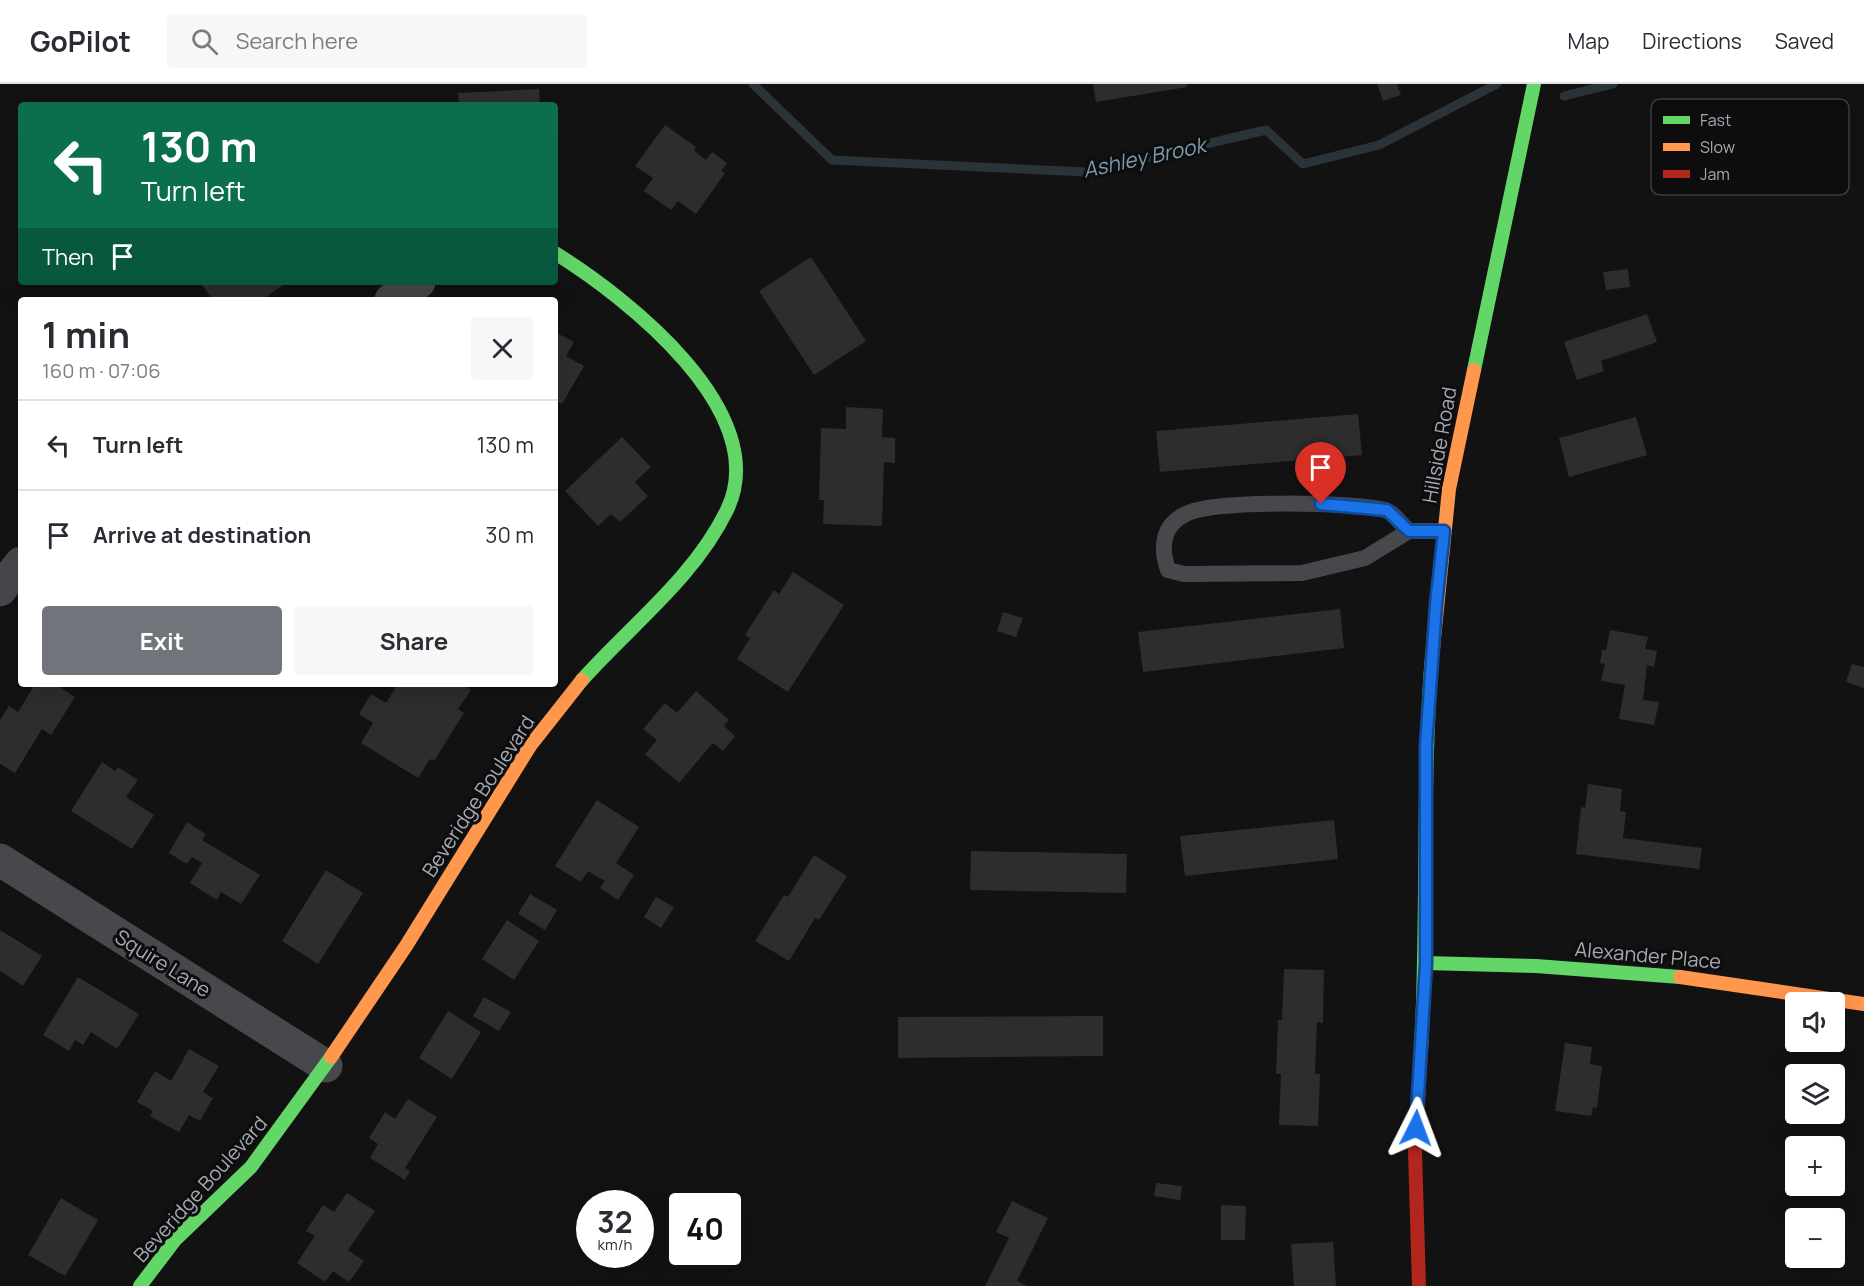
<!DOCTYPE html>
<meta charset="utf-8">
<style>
body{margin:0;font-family:Manrope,sans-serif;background:#f7f7f7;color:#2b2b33;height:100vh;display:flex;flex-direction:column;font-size:22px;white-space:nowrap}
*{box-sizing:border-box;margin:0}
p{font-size:20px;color:#7c7c81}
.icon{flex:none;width:33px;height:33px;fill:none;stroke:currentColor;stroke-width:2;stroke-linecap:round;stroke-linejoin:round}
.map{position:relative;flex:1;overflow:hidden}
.drawer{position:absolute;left:18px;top:213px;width:540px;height:390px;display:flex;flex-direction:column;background:#fff;border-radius:6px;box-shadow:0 6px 24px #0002}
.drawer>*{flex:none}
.guide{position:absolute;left:18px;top:18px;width:540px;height:183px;border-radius:6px;box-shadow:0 6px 24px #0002;background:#0b6e4f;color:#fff;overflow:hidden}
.buttons{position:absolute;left:1785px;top:908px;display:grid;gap:12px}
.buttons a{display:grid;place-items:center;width:60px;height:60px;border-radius:6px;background:#fff;box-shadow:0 6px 24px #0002;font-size:30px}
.speed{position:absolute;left:576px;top:1106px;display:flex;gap:12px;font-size:30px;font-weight:700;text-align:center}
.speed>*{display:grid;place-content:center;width:78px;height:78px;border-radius:50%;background:#fff;box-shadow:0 6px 24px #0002;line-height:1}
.speed small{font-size:15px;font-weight:400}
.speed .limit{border:3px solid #111;border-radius:9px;background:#fff;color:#111}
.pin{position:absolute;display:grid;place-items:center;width:51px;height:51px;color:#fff;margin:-62px -26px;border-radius:50% 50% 50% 0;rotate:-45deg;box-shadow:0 0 6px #0007}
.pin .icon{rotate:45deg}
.me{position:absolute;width:66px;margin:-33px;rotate:3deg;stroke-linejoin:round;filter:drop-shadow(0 0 4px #0008)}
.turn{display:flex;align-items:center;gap:21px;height:126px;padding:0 24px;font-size:27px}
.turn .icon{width:78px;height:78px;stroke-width:2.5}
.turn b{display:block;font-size:42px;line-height:51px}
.then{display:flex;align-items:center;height:57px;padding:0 24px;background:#0003;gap:12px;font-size:22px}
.round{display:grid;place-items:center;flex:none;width:63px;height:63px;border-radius:6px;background:#f7f7f7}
.headline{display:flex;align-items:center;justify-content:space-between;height:102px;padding:0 24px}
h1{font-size:36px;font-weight:700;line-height:45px}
.action{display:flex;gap:12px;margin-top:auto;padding:12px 24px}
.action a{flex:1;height:69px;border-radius:6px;background:#71757b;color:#fff;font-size:24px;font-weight:700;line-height:69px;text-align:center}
.action a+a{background:#f7f7f7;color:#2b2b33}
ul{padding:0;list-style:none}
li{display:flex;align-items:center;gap:18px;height:90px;padding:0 24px;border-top:2px solid #e1e1e2}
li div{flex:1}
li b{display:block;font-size:22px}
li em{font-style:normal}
header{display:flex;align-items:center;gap:36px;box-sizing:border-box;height:84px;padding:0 30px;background:#fff;border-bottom:2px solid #e1e1e2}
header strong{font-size:28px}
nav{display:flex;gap:33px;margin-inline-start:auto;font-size:21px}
.search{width:420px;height:54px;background:#f7f7f7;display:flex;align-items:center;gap:15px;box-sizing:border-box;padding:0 21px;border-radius:6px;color:#7c7c81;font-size:22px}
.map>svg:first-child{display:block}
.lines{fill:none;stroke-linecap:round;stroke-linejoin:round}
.stream{stroke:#2a3337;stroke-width:9}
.building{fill:#2d2d2e}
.lane{stroke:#47484b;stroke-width:16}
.street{stroke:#47484b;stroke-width:33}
.fast{stroke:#63d668;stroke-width:14}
.slow{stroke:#ff974d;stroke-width:14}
.jam{stroke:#b3261e;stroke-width:14}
.route-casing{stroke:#114b97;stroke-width:15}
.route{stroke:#1a73e8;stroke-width:10}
.labels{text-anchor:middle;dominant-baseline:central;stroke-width:6;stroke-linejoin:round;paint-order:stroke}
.street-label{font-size:20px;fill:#a4aab3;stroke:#0d0d0e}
.water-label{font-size:21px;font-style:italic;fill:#7c9bad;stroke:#0d0d0e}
.key{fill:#0d0d0e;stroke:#3a3c40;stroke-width:1.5}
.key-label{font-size:16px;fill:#a4aab3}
</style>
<header>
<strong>GoPilot</strong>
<div class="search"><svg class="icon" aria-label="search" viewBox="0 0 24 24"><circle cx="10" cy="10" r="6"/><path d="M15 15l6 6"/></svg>Search here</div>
<nav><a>Map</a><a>Directions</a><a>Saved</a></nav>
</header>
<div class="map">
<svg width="1864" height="1202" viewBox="0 0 1864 1202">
<rect width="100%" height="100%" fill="#121213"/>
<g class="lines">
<!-- stream -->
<g class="stream">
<path d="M753,0l79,76 254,12 180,-42 37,34 76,-19 118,-61"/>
<path d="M1564,12l49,-12"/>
</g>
</g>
<!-- building -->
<g class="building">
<path d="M1093,0h94v3l-91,15z"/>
<path d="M1377,0h20l4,11 -18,6z"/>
<path d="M539,5l1,16h-81l-1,-12z"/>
<path d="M665,41l31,22 -2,4 12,9 6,-8 15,11 -6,8 4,2 -29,41 -18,-13 -7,9 -27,-19 9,-13 -18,-12z"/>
<path d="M811,173l55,84 -52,34 -55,-84z"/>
<path d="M1628,185l2,18 -24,3 -3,-18z"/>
<path d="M200,198h87l-25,18h-49z"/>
<path d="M1647,230l10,28 -56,19 3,10 -27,9 -13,-38z"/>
<path d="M555,248l19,10 -8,14 18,10 -22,38 -7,-4z"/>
<path d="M846,323l37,2 -1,28 13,1v25l-11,-1 -2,64 -59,-2 1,-24h-5l2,-72 25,1z"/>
<path d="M1358,330l4,41 -202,17 -4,-41z"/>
<path d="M1636,333l11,38 -78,22 -10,-39z"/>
<path d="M622,353l29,30 -16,15 13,14 -28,26 -9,-8 -13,12 -33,-35z"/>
<path d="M793,488l51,33 -56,87 -51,-33 13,-21 -5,-3 29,-45 5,4z"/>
<path d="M1340,525l4,39 -201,24 -5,-40z"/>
<path d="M1003,528l20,6 -7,19 -19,-6z"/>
<path d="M1610,546l38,7 -3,12 12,2 -3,16 -7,-2 -4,35 16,2 -5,23 -35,-6 6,-34 -24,-4 4,-17 -5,-1 2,-13h4z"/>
<path d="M1852,580l12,3v21l-18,-6z"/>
<path d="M35,600h20l20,13 -24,38 -9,-6 -27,44 -15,-9v-44l9,-14 9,6z"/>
<path d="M398,600h64l9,6 -13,19 6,4 -30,48 -4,-2 -12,19 -57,-35 12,-20 -14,-9 12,-20 15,9z"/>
<path d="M696,607l33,29 -5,6 11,10 -12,15 -10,-8 -34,40 -34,-29 12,-14 -14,-11 22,-26 12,10z"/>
<path d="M102,678l13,9 3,-4 20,13 -12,17 28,18 -22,34 -61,-38z"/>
<path d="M1588,700l34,5 -2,22 6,1 -3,26 79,10 -3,21 -123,-15 5,-47 4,1z"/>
<path d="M597,716l42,27 -23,36 18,12 -16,25 -18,-12 5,-7 -17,-10 -7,11 -26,-16z"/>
<path d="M1334,736l4,39 -153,17 -5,-40z"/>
<path d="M187,738l19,12 -4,6 58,35 -19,29 -20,-12 -4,8 -27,-17 12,-20 -10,-6 -5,7 -18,-11z"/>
<path d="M971,767l156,3 -1,39 -156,-3z"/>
<path d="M814,771l33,21 -28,44 -4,-2 -26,43 -34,-20 29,-46 4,2z"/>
<path d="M326,786l37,23 -45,71 -36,-23z"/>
<path d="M530,810l27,16 -12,20 -27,-16z"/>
<path d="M656,813l18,10 -13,21 -17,-11z"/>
<path d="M507,836l32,21 -25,39 -32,-21z"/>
<path d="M0,846l42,26 -19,30 -23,-15z"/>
<path d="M1284,885l40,1 -1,53 -6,-1 -2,52h5l-2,52 -39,-1 2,-51h-5l2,-54h4z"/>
<path d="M78,893l61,37 -22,35 -26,-17 -8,13 -8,-5 -6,11 -26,-16z"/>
<path d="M484,913l27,15 -12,19 -26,-15z"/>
<path d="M448,927l33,21 -29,47 -33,-21z"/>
<path d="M1103,932v40l-205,2v-41z"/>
<path d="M1565,959l27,4 -2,17 12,2 -5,42 -4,-1 -2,9 -36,-5z"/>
<path d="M189,965l30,17 -16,26 10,6 -13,23 -11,-6 -10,17 -29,-16 3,-5 -16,-9 18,-31 16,10z"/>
<path d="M408,1015l29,18 -32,51 5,3 -5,9 -35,-22 8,-14 -9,-6 16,-26 10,7z"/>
<path d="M1156,1099l26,3 -2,14 -26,-4z"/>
<path d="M347,1109l28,18 -27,39 16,11 -15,21 -16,-11 -8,11 -28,-19 18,-27 -9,-5 17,-26 11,7z"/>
<path d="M61,1114l37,22 -33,56 -37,-21z"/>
<path d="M1012,1117l36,17 -31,63 10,5h-42l24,-48 -13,-6z"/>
<path d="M1221,1121l25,1 -1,34h-24z"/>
<path d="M1813,1126l21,8h-24z"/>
<path d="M1333,1158l3,44h-42l-3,-42z"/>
</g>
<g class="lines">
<!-- lane -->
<path class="lane" d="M1409,447c-7,-6 -16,-19 -24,-21 -34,-8 -167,-10 -197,3 -26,11 -28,34 -20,57l16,4 118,-1 63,-15 44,-27h35"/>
<!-- street -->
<g class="street">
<path d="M391,216l28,-18"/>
<path d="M0,506l21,-27"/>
<path d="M0,776l326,206"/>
</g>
<!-- fast -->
<g class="fast">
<path d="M555,169c71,44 219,159 172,257 -33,68 -96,115 -145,170"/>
<path d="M1474,286l60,-286"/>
<path d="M1426,879l110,3 144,11"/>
<path d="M1421,967c7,-127 1,-255 10,-383"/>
<path d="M140,1202l35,-46 76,-73 80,-110"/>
</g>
<!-- slow -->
<g class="slow">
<path d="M1431,584l18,-179 25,-119"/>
<path d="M1680,893l184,27"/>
<path d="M331,973l75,-111 124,-200 52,-66"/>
</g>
<!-- jam -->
<path class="jam" d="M1419,1202l-4,-135 6,-100"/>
</g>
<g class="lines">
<!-- route casing -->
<g class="route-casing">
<path id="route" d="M1321,420l66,6 22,21h35l-8,74 -10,140v218l-10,165"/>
</g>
<!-- route -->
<use href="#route" class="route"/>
</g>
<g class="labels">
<!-- street labels -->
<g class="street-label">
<text transform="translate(1439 361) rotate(-80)">Hillside Road</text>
<text transform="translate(478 712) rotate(-57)">Beveridge Boulevard</text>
<text transform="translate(1648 871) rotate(5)">Alexander Place</text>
<text transform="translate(163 879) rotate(32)">Squire Lane</text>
<text transform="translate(200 1105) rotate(-48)">Beveridge Boulevard</text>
</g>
<!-- water labels -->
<g class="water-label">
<text transform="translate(1144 73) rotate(-12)">Ashley Brook</text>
</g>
</g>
<!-- legend -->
<rect x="1651" y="15" width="198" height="96" rx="9" class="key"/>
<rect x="1663" y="32" width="27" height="8" fill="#63d668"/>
<rect x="1663" y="59" width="27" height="8" fill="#ff974d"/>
<rect x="1663" y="86" width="27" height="8" fill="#b3261e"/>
<g class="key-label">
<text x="1700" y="42">Fast</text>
<text x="1700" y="69">Slow</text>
<text x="1700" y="96">Jam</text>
</g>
</svg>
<div class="buttons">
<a><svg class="icon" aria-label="sound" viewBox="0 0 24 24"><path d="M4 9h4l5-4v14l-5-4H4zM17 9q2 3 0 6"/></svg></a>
<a><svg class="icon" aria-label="layers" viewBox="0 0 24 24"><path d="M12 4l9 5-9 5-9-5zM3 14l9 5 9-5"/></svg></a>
<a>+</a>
<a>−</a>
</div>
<div class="speed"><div>32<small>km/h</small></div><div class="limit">40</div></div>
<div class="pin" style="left:1321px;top:420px;background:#d93025"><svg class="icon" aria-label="arrive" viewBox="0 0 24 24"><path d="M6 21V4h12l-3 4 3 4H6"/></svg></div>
<svg class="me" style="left:1416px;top:1044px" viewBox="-20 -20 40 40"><path d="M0-17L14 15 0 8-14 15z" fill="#1a73e8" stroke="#fff" stroke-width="4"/></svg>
<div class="guide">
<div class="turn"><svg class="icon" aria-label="left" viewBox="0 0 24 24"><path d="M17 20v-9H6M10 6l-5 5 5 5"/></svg><div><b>130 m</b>Turn left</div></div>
<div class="then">Then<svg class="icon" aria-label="arrive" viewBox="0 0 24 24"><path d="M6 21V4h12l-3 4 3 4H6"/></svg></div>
</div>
<section class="drawer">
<div class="headline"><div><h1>1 min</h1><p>160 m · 07:06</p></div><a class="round"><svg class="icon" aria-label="close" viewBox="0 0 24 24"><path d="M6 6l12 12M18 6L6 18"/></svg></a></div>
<ul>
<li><svg class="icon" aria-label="left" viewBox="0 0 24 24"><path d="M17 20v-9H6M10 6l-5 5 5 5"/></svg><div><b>Turn left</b></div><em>130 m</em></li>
<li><svg class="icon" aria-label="arrive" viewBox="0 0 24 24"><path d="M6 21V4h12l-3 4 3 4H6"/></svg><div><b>Arrive at destination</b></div><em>30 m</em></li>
</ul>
<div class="action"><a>Exit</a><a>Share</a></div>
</section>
</div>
